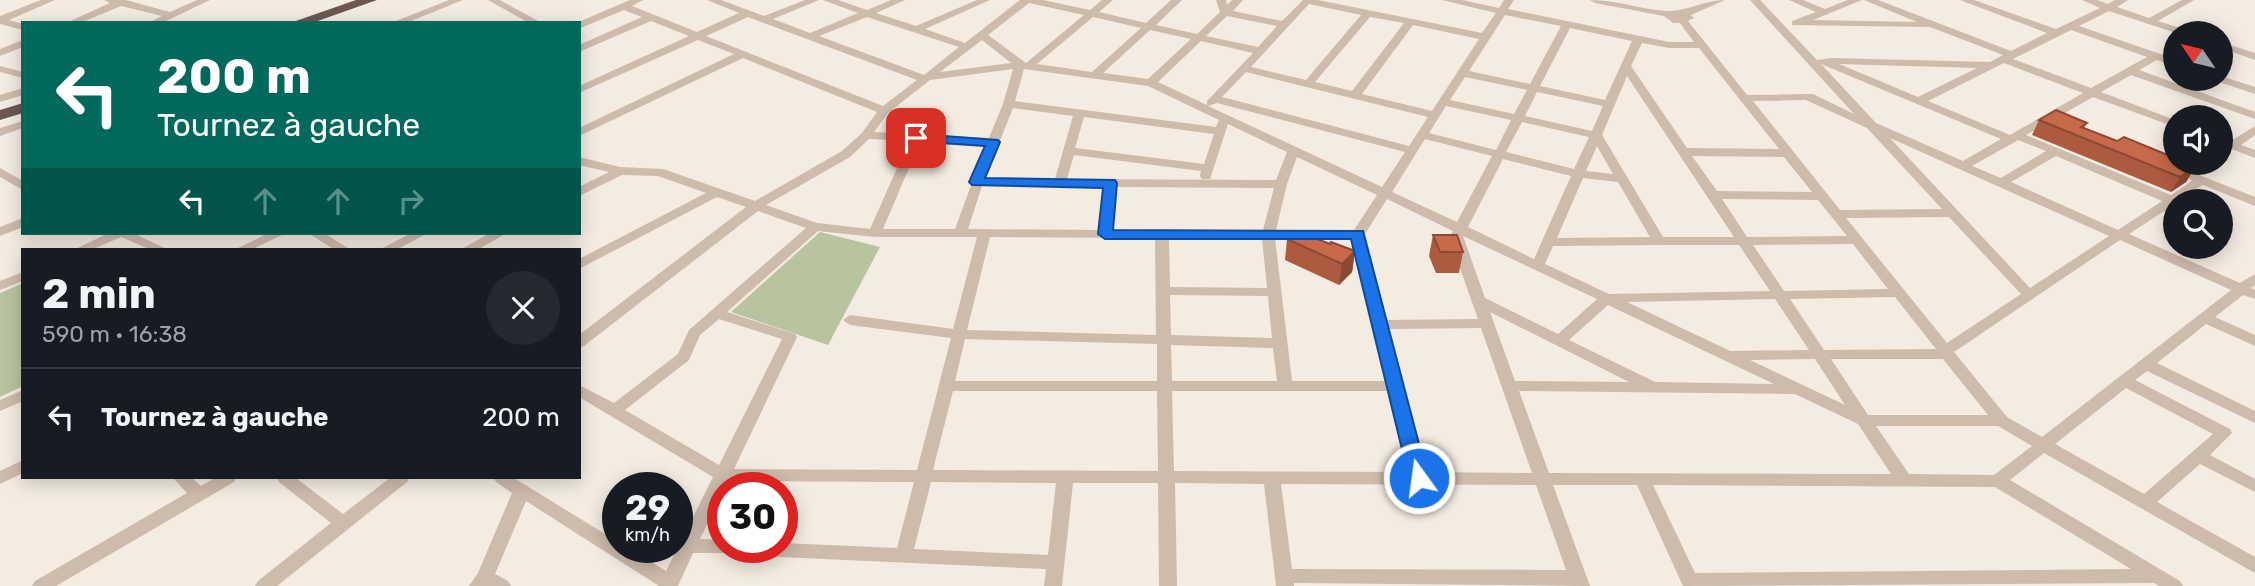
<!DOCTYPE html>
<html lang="fr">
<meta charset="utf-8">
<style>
body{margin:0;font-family:Rubik,sans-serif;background:#242831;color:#f1f3f6;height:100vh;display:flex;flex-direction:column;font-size:26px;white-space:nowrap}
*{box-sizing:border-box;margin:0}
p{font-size:23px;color:#9ea1a6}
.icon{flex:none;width:38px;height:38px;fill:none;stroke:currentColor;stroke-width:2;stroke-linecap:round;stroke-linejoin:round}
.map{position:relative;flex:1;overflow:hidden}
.drawer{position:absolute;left:21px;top:248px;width:560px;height:231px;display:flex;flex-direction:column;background:#171b24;border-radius:0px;box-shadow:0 4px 18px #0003}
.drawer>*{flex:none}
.guide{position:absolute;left:21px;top:21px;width:560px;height:214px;border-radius:0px;box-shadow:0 4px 18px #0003;background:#00695c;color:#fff;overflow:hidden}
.needle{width:46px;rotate:305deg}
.fabs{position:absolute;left:2163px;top:21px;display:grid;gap:14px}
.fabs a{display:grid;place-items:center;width:70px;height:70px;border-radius:50%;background:#171b24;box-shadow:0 4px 18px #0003;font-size:35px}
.speed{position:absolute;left:602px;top:472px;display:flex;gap:14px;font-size:35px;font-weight:700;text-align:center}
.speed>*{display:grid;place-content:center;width:91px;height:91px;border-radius:50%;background:#171b24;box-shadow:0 4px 18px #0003;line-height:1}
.speed small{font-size:18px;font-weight:400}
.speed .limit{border:10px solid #d22;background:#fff;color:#111}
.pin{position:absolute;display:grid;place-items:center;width:60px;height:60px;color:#fff;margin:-30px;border-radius:14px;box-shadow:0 4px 10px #0006}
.me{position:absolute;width:77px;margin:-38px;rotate:346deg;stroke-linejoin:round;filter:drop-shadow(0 0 5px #0008)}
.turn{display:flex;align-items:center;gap:24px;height:147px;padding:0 21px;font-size:32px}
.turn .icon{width:91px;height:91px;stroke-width:2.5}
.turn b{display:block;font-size:49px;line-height:60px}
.lanes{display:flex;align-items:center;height:66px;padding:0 21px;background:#0003;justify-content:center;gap:35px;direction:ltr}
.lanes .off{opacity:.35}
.round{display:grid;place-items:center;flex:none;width:74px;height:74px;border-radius:37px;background:#242831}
.head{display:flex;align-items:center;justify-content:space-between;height:119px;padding:0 21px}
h1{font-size:42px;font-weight:700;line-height:52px}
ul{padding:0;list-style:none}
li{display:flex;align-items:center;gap:21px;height:98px;padding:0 21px;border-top:2px solid #363941}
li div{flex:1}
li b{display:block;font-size:26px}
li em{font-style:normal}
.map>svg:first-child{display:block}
.green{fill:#b8c4a0}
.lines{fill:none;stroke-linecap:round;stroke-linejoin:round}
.minor{fill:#cdbbac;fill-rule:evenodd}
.trunk{fill:#6c584f;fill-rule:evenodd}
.wall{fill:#ac5a40}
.shaded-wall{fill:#8c4a34}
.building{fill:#c8694b;stroke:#8c4a34;stroke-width:2}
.route{fill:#1a73e8;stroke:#114b97;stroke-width:2}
</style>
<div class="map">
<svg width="2255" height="586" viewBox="0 0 2255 586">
<rect width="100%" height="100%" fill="#f4ebe1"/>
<!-- green -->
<g class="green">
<path d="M820,232l60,15 -52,98 -97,-33z"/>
<path d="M23,283v103l-23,11v-104z"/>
</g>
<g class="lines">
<!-- minor -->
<g class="minor">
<path d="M41,0h14l-46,20 14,4v6l-23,-6v-8z"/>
<path d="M104,0h22l44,12 27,-12h13l-48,23h-14l14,-7 -41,-10 -41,17h-14l44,-20z"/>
<path d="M449,0h14l-57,23h-15z"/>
<path d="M488,0h12l42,23h-13z"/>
<path d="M630,0h13l-11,6 65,26 42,-19 -32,-13h14l43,16 41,-16h14l-46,19 37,14 48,-20 -35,-13h15l29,10 24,-10h14l-29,13 40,13 61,-26h13l-65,29 40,14 55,-43h23l47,10 12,-10h11l-14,12 47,11 25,-23h11l-26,25 41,9 23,-22 -4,-12h10l1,5 5,-5h11l-10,11 49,10 21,-21h15l164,33 14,-20 -54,-13h20l37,8 5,-8h10l-6,9 161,33h25l-14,-19h-7l-9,-7 -69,-13 -5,-3c26,0 50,9 76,11 21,1 38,-11 59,-11l-34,15 3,3 -6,3 59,74 66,-1 41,20 -104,-114h10l57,60 15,-2 158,4 13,-7 -73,-28 -138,-2v-4l24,-9 -27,-12h14l22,9 23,-9h14l-49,20 104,2 -53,-22h14l133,51 36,-18 -87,-33h14l82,29 44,-21 -18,-8h15l11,4 7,-4h13l-11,7 32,11 33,-18h12l-36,21 31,10 1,2h-14l-67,-22 -30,15 96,33v7l-18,-6 -18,10 116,42v7l-124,-44 -30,17 74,28v7l-82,-30 -67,38 145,60 21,-14 -4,-4 6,-4 61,24v9l-52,-21 -28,16v3l-46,30 111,49 15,-9v11l-4,3 4,2v9l-12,-4 -28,22 40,18v11l-49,-22 -49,39 98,48v12l-108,-52 -12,9 95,49 2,4 -22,22 45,24v13l-55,-28 -43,38 98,55v16l-211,-120 -34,27 170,101 3,5h-24l-5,-3 -471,3 -46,-101h-84l37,101 -296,-3v3h-18l-12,-102 -89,-1 2,103h-18l-1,-103h-85l-11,103h-18l2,-17 -313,-14 -6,-2h-34l-15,33h-19l-133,-85 -31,73 13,7 3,5h-42l9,-13 34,-80 -16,-11 -2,-4h20l104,64v6h10l38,23 47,-94 -134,-80v-12l35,18 64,-49 11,-24 117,-102 -48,-17 -174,135 -5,2v-13l167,-128 -29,-10 -138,72v-10l127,-66 -48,-17 -36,-1 -43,21v-9l30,-15 -30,-7v-8l41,10 43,2 92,32 87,-50 20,-18 15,-21 -134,-54 -164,78v-8l155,-74 -36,-14 -119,53v-7l110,-50 -38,-15 -72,31v-7l63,-28 -18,-7 -41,17 -4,1v-5h-3zM1029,3l55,12 -58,48 -38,-28zM1309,4l52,11 -55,65 -55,-13zM1505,15l56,11 -31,58 -61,-13zM1227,16l50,10 -19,21 -52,-11zM748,17l169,63 -34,26 -177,-70zM867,17l92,30 -35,28 -105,-39zM1093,17l48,11 -49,44 -55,-8zM1370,17l34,6 -52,68 -37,-9zM1413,25l66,14 -47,72 -70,-17zM1570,28l62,13 -27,59 -65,-14zM1150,30l41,9 -43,40 -45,-6zM2071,30l76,27 -56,31 -78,-29zM982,40l29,23 -71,9zM1201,41l52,12 -46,48v4l-49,-23zM1642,43l27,5h30l80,101 -92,-1 -56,-82zM2004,63l79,30 -73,42 -82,-34zM1821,64l180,75 -38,22 -87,-38zM1839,64l138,4 -59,29zM1013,69l-10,35 -14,34 -115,-6 14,-19 42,-33zM1024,69l124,17 71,34 -3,7 -201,-26zM1246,72l182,45 -19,29 -187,-49zM1627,76l107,161h-71l-61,-102zM1465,77l62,13 -13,24 -64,-14zM1537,92l66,14 -11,25 -67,-15zM1806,100l61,28 75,81 -102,1 -87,-109zM1217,103l188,49 -23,35 -174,-81zM1446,106l65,14 -15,30 -67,-17zM1013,108l60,8 -18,63 -70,-1zM1084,117l130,17 -10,30 -129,-16zM1522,122l67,15 -15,32 -68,-17zM1228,124l59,28 -11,28 -209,-1 7,-24 127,16 -1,5 2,3h8zM1890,138l219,98 -79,52zM869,139l40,2 -39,88 -53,-6 -51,-18 84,-48zM1425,139l67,17 -35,66 -65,-30zM2018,140l28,11 -45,27 -29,-12zM920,142l66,3 -31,84h-72zM1597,146l16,28 -27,-3zM1692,156l92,1 28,35 -95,-1zM2056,156l106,45 -44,29 -107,-48zM1297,157l80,38 -23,35h-78l11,-46zM1503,159l68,17 -37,83 -66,-32zM1583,178l35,4 32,55 -93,1zM982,186l121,1 -4,43 -131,-1zM1116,187l158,1 -11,42h-151zM1387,199l66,32 -4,6 29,82 -91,1 -22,-86zM1722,199l96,1 29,36 -100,1zM1949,217l72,77 -74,49 -101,-125zM818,231l57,6h102l-24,92 -103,-14 -7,5 7,5 101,13 -34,132 -183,-1 63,-132 -2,-3 -68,-22zM1463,236l134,63 -39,35 -73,-36zM990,237l165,1 1,97 -189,-5zM1169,238h93l5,50 -97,-1zM1275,238h77l35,143h-95zM2120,240l111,50 -189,147 -35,-20 -53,-65zM1853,244l35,45 -104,2 -31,-46zM1662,245h77l31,46 -161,3 -64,-30 8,-18zM1170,295l98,1 4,42 -101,-3zM1895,297l41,52 -112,1 -34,-51zM1775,299l34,51 -79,1 -103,-49zM1608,305l166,79 -119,-2 -86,-42zM1490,312l139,70 -114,-1zM719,319l63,20 -63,126 -94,-55 64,-50 11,-25zM1481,328l51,145 -106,-1 -37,-143zM965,339l192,5v37h-202zM1171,345l102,3 4,33h-105zM1815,359l30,46 -95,-45zM1831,359h112l45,56h-120zM2126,388l87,46 -69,60 -89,-50zM953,391h204l1,80 -225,-1zM1172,391h218l19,81 -235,-1zM1519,391l276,3 63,30 33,50 -342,-1zM1876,426h122l34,20 -38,29 -85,-1zM728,481l186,1 -17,66 -115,-5v5h-59v-8l-23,-1zM931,482l125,1 -8,72 -134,-6zM1281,484l255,1 30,85 -274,-1zM1653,485l342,2 136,82 -436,4z"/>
<path d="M23,40v7l-23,9v-7z"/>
<path d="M2221,42l34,11v7l-34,-12z"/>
<path d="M0,66l23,6v6l-23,-6z"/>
<path d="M2221,76l34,11v7l-39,-13 -1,-2h6z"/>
<path d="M23,88v7l-23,7v-7z"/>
<path d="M23,121v7l-23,8v-8z"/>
<path d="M2255,126v9l-14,10 14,5v8l-34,-13v-7l10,3z"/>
<path d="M0,168l23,13v9l-23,-13z"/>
<path d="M23,218v9l-23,9v-9z"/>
<path d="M109,233h24l36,17h-18l-30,-13 -30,13h-18z"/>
<path d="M269,233h17l-35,17h-17z"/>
<path d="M308,233h16l27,17h-16z"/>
<path d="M411,233h17l-32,17h-17z"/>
<path d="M490,233h17l-30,17h-17z"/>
<path d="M23,272v9l-23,9v-9z"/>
<path d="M23,390v11l-23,10v-11z"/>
<path d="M23,460v13l-23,11v-13z"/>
<path d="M173,478h19l9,8 14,-8h21l-2,4 -178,104h-24l3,-5 152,-88z"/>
<path d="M277,478h19l47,36 47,-36h19l-2,4 -130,104h-22l3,-5 73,-58 -52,-41z"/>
</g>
<!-- trunk -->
<g class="trunk">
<path d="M356,0h21l-65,23h-22z"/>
<path d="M23,103v10l-23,7v-10z"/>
</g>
</g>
<!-- wall -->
<g class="wall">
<path d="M2039,120l48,3 -3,5 33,13 79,25 -10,16 -15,10 -139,-57z"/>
<path d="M1433,235l30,17 -4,21h-23l-7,-17z"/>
<path d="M1287,239l43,5 25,7 -3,21 -13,13 -54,-25z"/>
</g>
<!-- shaded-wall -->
<g class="shaded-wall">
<path d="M2196,166l-10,16 -15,10 9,-15z"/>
<path d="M1355,251l-3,21 -13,13 3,-21z"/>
</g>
<!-- building -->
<g class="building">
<path d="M2056,110l31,13 -6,4 36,14 7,-4 51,21v5h12l9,3 -16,11 -141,-57z"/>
<path d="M1296,231l34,13 1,-2 24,9 -13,13 -55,-25z"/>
<path d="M1433,235h24l6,17h-23z"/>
</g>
<!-- route -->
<path class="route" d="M916,134l82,6 2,2 -15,36 130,2 2,3 -4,47 250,1 65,247 -3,5h-13l-3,-5 -58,-239h-246l-7,-5 5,-46 -131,-3 -3,-3 16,-36 -73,-5v-6z"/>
</svg>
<div class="fabs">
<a><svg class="needle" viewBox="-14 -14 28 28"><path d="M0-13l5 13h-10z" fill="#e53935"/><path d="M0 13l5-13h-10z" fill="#9ea1a6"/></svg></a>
<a><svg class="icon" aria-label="sound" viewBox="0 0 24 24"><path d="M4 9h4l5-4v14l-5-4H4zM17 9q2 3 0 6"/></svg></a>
<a><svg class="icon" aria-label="search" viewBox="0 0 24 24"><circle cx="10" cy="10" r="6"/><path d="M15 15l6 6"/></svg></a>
</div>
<div class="speed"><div>29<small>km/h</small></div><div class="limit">30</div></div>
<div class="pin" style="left:916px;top:138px;background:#d93025"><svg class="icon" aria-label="arrive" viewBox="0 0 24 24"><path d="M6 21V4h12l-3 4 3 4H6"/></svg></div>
<svg class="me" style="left:1419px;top:478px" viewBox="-20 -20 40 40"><circle r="17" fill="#1a73e8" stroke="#fff" stroke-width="3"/><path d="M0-11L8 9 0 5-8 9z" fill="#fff"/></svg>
<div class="guide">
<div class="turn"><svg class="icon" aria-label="left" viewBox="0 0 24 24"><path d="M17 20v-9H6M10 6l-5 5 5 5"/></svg><div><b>200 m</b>Tournez à gauche</div></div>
<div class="lanes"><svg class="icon" aria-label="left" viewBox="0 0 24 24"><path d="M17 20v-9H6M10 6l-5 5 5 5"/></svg><svg class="icon off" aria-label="ahead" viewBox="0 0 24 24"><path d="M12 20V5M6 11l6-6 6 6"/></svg><svg class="icon off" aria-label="ahead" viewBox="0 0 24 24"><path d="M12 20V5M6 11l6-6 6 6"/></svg><svg class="icon off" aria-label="right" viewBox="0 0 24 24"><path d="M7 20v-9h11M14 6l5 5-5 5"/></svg></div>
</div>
<section class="drawer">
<div class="head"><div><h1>2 min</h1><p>590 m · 16:38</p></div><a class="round"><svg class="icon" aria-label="close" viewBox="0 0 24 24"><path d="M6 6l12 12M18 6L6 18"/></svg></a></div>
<ul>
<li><svg class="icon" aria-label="left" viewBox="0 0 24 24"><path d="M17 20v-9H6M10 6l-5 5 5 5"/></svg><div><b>Tournez à gauche</b></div><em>200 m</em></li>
</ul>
</section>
</div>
